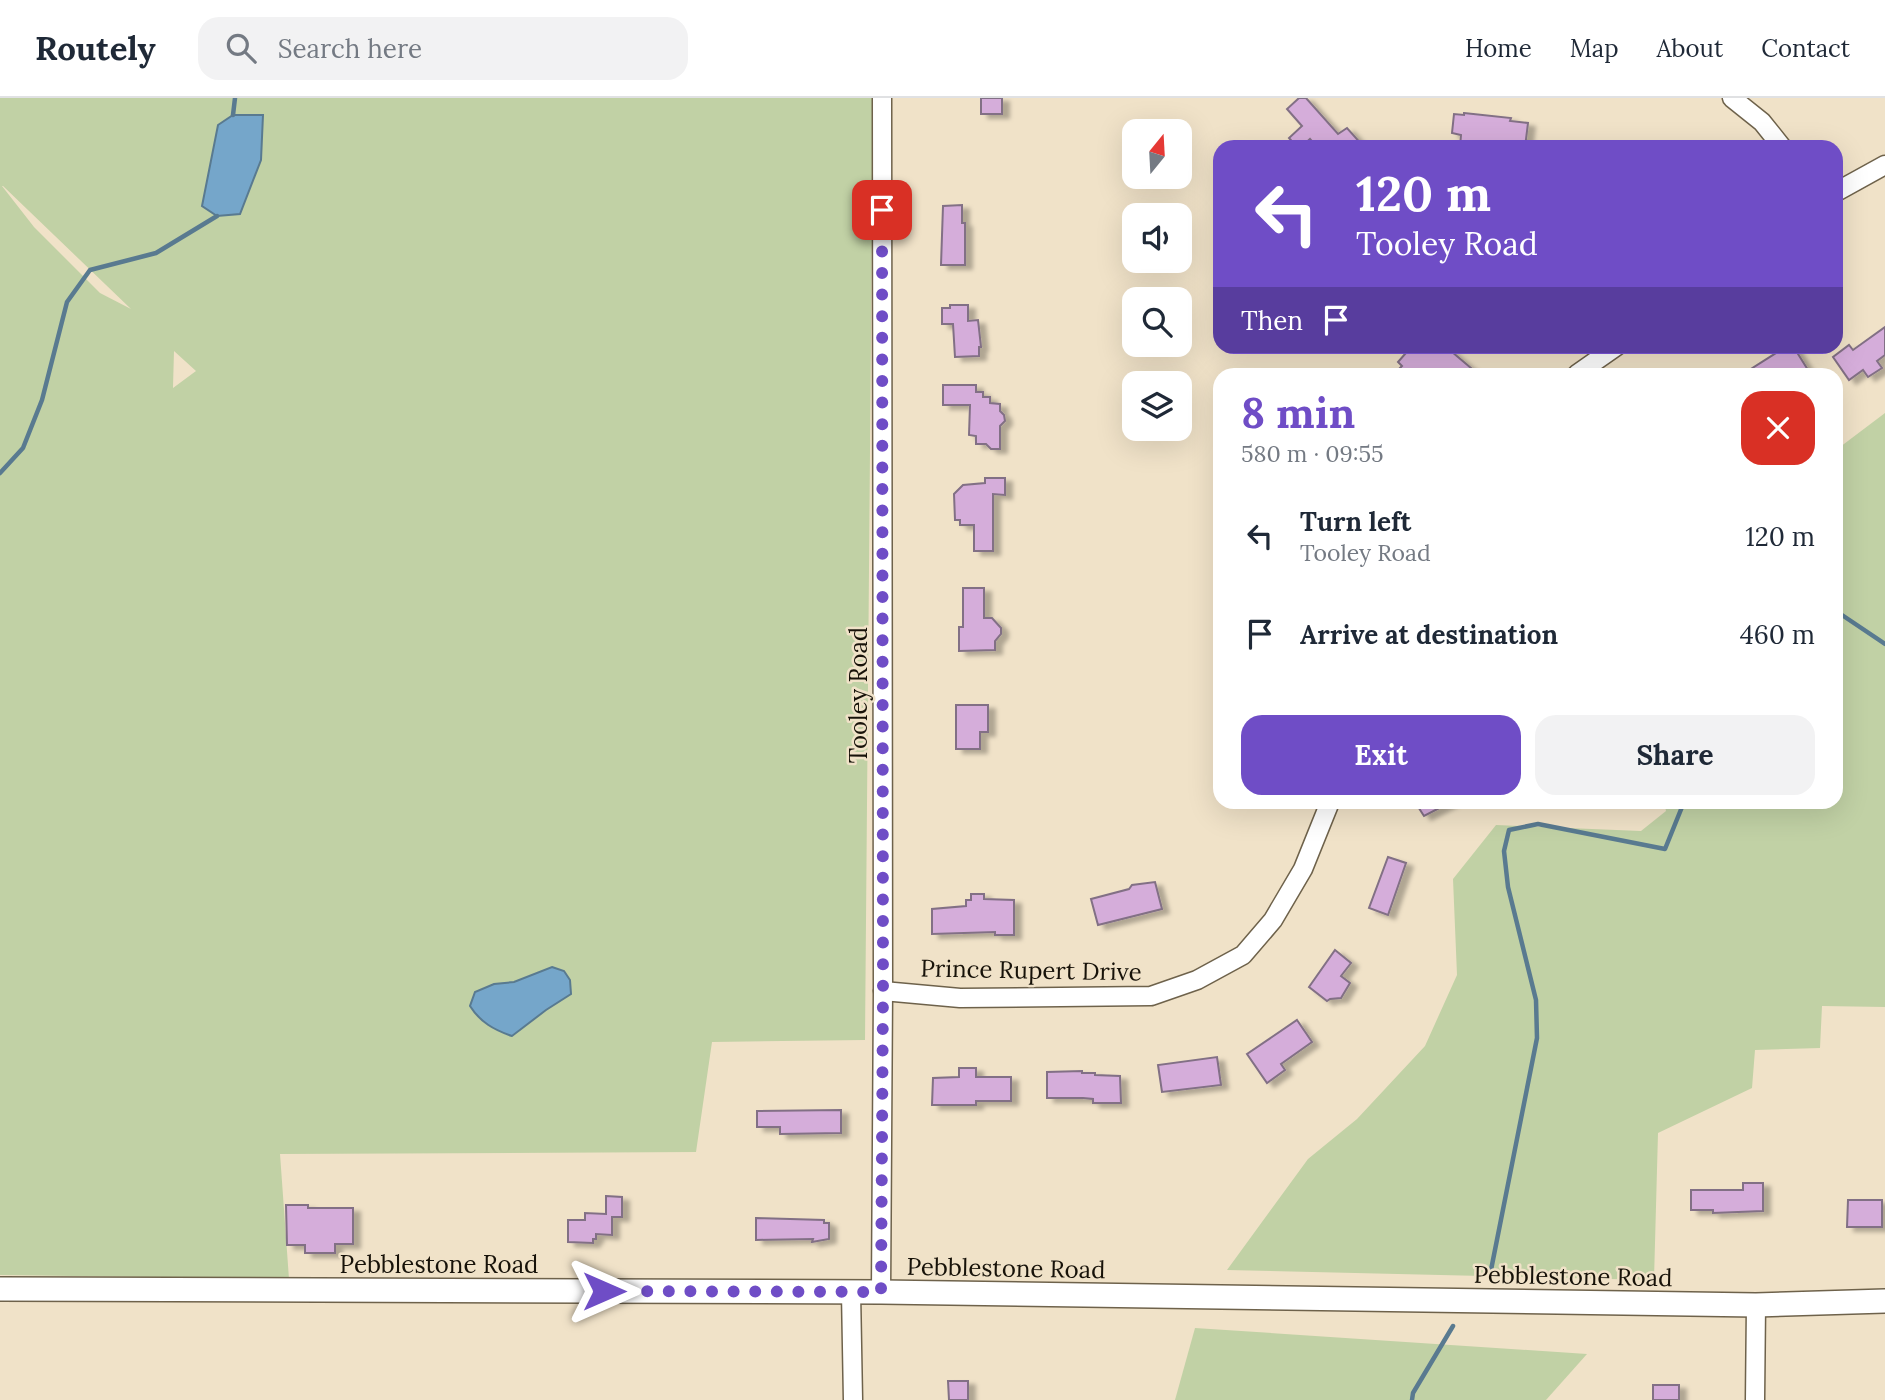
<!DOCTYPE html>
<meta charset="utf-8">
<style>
body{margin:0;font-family:Lora,serif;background:#f2f2f3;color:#1f2937;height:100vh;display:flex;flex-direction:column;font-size:26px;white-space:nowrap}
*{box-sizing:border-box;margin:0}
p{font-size:23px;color:#747a83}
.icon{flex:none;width:38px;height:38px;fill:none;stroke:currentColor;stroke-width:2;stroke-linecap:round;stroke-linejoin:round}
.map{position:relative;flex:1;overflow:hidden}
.sheet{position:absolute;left:1213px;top:270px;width:630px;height:441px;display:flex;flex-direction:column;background:#fff;border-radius:21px;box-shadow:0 7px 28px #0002}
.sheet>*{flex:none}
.banner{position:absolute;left:1213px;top:42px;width:630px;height:214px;border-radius:21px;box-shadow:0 7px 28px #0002;background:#6f4dc6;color:#fff;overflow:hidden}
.needle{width:46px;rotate:18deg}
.tools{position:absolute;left:1122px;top:21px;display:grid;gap:14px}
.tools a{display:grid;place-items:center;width:70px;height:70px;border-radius:14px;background:#fff;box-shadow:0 7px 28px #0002;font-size:35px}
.pin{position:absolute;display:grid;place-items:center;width:60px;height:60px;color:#fff;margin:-30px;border-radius:14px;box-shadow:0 4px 10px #0006}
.me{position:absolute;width:77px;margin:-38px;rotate:90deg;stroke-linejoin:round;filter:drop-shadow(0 0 5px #0008)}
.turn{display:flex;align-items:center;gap:24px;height:147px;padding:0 28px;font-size:32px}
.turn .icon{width:91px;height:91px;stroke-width:2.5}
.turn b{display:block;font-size:49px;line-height:60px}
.then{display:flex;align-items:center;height:66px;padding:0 28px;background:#0003;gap:14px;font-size:26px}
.round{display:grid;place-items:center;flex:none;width:74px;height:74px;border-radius:21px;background:#f2f2f3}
.headline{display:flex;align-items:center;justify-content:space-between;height:119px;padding:0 28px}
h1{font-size:42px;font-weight:700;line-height:52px;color:#6f4dc6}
.action{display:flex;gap:14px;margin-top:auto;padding:14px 28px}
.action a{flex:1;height:80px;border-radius:21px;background:#6f4dc6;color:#fff;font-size:28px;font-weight:700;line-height:80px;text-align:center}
.action a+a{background:#f2f2f3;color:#1f2937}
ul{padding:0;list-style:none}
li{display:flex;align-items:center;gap:21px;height:98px;padding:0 28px}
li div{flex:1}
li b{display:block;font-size:26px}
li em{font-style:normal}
header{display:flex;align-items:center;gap:42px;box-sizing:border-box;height:98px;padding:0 35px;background:#fff;border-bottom:2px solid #e0e1e3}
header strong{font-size:33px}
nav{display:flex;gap:38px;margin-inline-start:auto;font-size:24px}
.search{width:490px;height:63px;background:#f2f2f3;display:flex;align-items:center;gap:18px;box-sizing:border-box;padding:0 24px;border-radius:21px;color:#747a83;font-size:26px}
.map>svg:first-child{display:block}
.green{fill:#c1d1a5;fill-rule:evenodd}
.water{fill:#75a6ca;stroke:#597a90;stroke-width:2}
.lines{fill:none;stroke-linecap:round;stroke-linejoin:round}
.stream{stroke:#597a90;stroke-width:4.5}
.building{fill:#d5adda;stroke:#827085;stroke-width:2;filter:url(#shadow)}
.minor-casing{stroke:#6e624b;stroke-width:21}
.tertiary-casing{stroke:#6e624b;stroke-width:26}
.minor{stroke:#fff;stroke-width:18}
.tertiary{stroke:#fff;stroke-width:23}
.route{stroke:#6f4dc6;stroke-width:12;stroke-dasharray:0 21.6}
.labels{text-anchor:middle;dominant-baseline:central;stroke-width:5;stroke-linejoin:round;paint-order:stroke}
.street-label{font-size:24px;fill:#171209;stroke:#f0e2c8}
</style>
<header>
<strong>Routely</strong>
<div class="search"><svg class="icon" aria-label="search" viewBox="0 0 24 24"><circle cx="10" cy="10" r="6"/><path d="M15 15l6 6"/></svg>Search here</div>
<nav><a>Home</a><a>Map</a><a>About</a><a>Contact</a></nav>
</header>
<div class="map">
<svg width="1885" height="1302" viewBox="0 0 1885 1302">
<defs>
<filter id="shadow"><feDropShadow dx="7" dy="4" stdDeviation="2" flood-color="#0004"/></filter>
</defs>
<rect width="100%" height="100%" fill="#f0e2c8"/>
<!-- green -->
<g class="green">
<path d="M0,0h873l-8,942 -153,2 -16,110 -416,2 9,125 -289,-4zM2,88h1l128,123 -31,-16 -66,-66zM174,253l22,20 -23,17v-1z"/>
<path d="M1885,315v594l-63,-1 -2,42 -65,2 -3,38 -94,45 -4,147 -427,-10 81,-111 49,-40 68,-73 32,-71 -4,-96 43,-54 145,6 25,-20 -2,-9h172v-352z"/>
<path d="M1195,1230l392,26 -41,46h-371z"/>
</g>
<!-- water -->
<g class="water">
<path d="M233,17h30l-2,45 -21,54 -23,2 -15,-10 16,-81z"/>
<path d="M552,869l12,4 6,9 1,14 -25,16 -34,26c-18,-6 -32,-14 -42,-30l5,-14 19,-8 20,-2z"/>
</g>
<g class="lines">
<!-- stream -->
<g class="stream">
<path d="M233,17l2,-17"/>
<path d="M0,375l23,-25 19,-48 25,-98 23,-32 66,-17 61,-37"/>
<path d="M1836,513l49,33"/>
<path d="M1491,1172l46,-232 -1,-38 -28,-113 -4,-36 5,-21 29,-6 127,25 19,-47"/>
<path d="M1412,1302l1,-7 40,-67"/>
</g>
</g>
<!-- building -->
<g class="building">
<rect x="981" y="0" width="21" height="16"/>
<path d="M1299,0h7l32,36 9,-6 17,19h-47l-7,-8 -9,8h-4l-8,-9 13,-12 -15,-17z"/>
<path d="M1464,15l47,5 -1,3 18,2 -3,24h-65l1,-12 -9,-2 2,-19 10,1z"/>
<path d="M962,107v18h3v42h-24l2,-59z"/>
<path d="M950,207h18v16l10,-1 3,27h-2v9l-24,1 -2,-33h-11v-16h8z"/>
<path d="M1885,229v28l-8,6 5,7 -14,9 -5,-7 -14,10 -16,-23 16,-12 4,5z"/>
<path d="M1412,248h33l33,28h-84l8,-8 -4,-4z"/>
<path d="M1787,248h6l15,24 -6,4h-59z"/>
<path d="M943,287h33v7h7v5h7v6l10,1v7l4,4 1,6 -5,5v23h-9l-5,-5h-10v-8l-7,-1 1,-30h-27z"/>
<path d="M985,380h20v17l-12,-1v57h-19v-26h-14v-5h-5l-1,-26 9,-9 22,-2z"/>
<path d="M963,490h21v30h8l9,10v6l-6,7v9l-36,1v-24h4z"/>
<path d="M956,607h32v27h-8v17h-24z"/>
<path d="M1415,704h36l-27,14z"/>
<path d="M1388,759l18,6 -18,52 -19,-7z"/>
<path d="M1155,784l7,27 -64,16 -7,-26 38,-10 3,-4z"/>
<path d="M971,796h13v5l30,1v35h-19v-3l-63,2v-25l34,-3v-6h5z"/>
<path d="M1335,852l16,13 -10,13 9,7 -9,15 -11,1 -3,2 -18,-14z"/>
<path d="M1297,922l15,22 -31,22 4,6 -18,13 -20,-29z"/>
<path d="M1217,959l4,28 -59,7 -4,-27z"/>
<path d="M959,970h17v9h35v24h-35v4h-44l1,-27 26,-1z"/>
<path d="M1082,973v2h13v2l25,1 1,27h-28v-4l-10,-1h-36v-26z"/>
<path d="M841,1012v23l-61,1v-7h-23v-16z"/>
<path d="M1743,1085h20v28l-50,2v-3h-22v-20h52z"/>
<path d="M606,1098l16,1v20h-10v18l-16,-1v5h-3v4l-25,-1v-22h17v-7l21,1z"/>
<path d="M1848,1102h34v27h-35z"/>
<path d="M286,1107h22v3h45v36h-18v9h-30v-8h-18z"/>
<path d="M756,1120l68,2v3h5v16l-17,3 1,-3 -57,1z"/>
<path d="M948,1283h20v19h-19z"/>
<rect x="1653" y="1287" width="26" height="15"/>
</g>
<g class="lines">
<!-- minor casing -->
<g class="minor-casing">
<g id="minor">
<path d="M1732,0l30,24 20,25"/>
<path d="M1836,94l49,-27"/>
<path d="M1577,276l40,-28"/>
<path d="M883,893l77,7 191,-2 46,-16 46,-25 30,-35 30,-51 27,-67"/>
<path d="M851,1194l2,108"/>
<path d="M881,1194l2,-301 -1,-893"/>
<path d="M1755,1302l1,-95"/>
</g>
</g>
<!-- tertiary casing -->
<g class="tertiary-casing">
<path id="tertiary" d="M0,1191l881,3 875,13 129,-4"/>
</g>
<!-- minor -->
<use href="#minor" class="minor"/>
<!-- tertiary -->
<use href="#tertiary" class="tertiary"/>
</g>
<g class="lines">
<!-- route -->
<path class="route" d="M604,1193l277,1 2,-302 -1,-780"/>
</g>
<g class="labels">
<!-- street labels -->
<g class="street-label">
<text transform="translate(858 597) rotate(-90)">Tooley Road</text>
<text transform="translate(1031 872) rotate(1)">Prince Rupert Drive</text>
<text x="439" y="1166">Pebblestone Road</text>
<text transform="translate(1006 1170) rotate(1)">Pebblestone Road</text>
<text transform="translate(1573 1178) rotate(1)">Pebblestone Road</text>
</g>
</g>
</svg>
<div class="tools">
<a><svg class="needle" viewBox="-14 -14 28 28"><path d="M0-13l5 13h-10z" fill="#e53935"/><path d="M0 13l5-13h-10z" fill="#747a83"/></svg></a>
<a><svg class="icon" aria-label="sound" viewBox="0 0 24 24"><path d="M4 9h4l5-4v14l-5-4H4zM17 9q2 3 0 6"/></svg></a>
<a><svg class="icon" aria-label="search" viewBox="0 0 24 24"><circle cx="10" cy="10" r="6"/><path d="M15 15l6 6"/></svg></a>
<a><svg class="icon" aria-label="layers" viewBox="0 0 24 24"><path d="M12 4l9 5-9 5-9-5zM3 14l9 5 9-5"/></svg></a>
</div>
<div class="pin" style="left:882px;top:112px;background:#d93025"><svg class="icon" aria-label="arrive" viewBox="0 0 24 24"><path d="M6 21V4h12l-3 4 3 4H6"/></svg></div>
<svg class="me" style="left:604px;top:1193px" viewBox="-20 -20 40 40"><path d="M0-17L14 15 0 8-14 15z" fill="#6f4dc6" stroke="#fff" stroke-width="4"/></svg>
<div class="banner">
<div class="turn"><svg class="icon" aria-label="left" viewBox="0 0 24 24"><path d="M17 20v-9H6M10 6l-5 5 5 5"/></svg><div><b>120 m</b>Tooley Road</div></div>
<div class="then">Then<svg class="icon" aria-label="arrive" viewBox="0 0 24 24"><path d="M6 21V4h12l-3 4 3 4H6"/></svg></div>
</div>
<section class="sheet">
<div class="headline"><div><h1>8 min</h1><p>580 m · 09:55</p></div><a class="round" style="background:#d93025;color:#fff"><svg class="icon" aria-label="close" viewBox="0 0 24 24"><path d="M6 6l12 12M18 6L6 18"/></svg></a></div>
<ul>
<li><svg class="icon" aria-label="left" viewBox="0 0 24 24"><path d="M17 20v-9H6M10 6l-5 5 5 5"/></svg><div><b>Turn left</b><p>Tooley Road</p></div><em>120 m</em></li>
<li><svg class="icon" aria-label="arrive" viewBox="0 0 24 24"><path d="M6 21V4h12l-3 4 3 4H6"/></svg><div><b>Arrive at destination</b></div><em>460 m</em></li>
</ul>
<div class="action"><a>Exit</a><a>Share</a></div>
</section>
</div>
